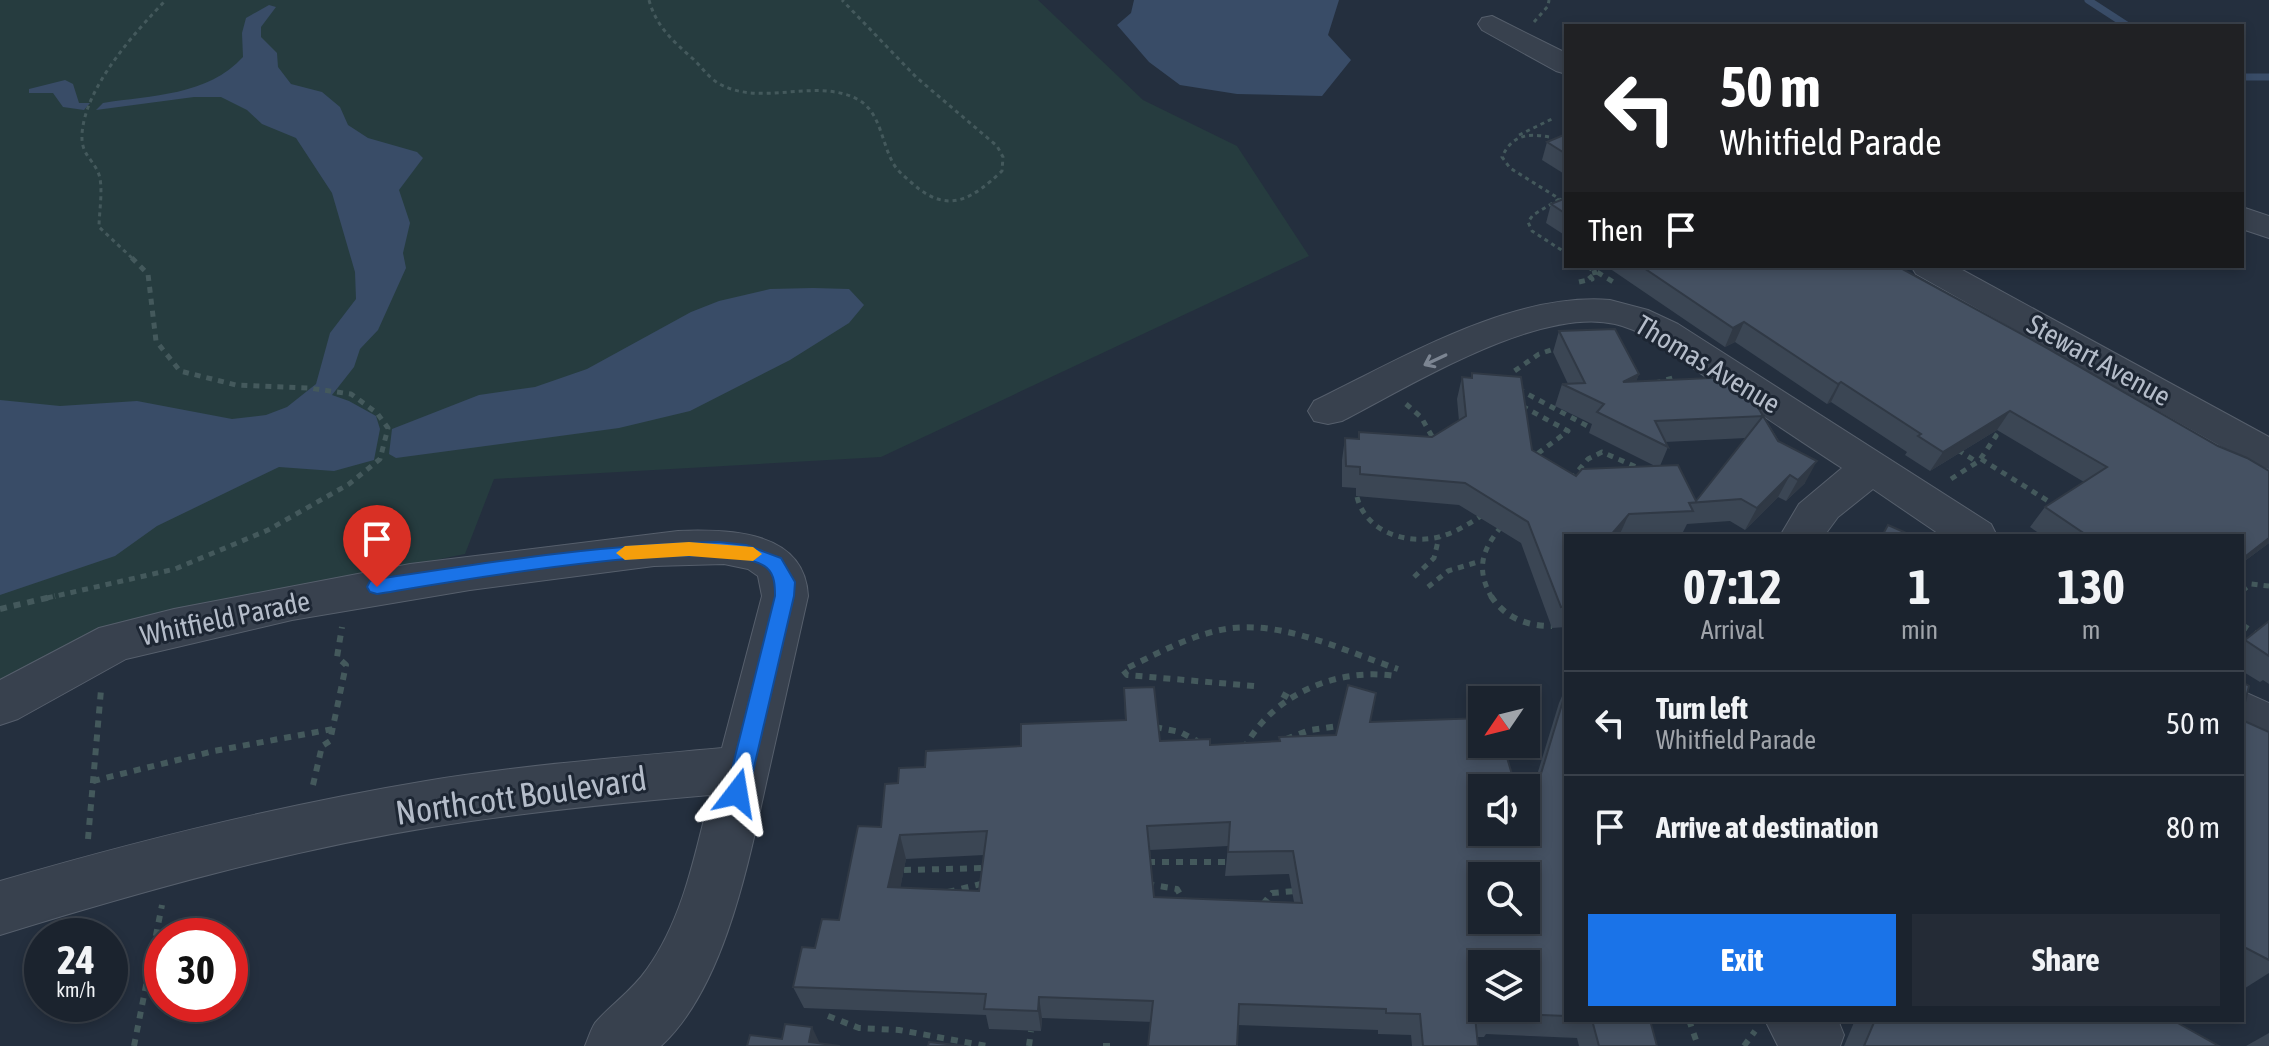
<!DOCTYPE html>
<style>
body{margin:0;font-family:"Asap Condensed",sans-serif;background:#242b36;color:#f1f3f6;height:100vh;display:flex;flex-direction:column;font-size:30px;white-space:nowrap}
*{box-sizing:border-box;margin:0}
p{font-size:26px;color:#a0a4aa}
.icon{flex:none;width:44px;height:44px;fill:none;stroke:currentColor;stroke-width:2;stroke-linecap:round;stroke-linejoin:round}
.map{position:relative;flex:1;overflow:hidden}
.details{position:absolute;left:1564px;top:534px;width:680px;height:488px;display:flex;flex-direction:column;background:#1b232e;border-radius:0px;box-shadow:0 4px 12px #0003,0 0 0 2px #39404a}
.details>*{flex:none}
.guide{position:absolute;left:1564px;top:24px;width:680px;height:244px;border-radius:0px;box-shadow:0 4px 12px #0003,0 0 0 2px #39404a;background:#202124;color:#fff;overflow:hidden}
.needle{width:52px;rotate:235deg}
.buttons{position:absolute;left:1468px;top:686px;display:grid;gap:16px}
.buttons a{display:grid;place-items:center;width:72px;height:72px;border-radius:0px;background:#1b232e;box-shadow:0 4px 12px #0003,0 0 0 2px #39404a;font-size:40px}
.speed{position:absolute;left:24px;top:918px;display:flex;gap:16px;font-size:40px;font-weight:700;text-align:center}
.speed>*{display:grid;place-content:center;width:104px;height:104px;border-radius:50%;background:#1b232e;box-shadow:0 4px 12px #0003,0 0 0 2px #39404a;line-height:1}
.speed small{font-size:20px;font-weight:400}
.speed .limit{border:12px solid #d22;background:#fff;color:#111}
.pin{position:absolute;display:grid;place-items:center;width:68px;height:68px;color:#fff;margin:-82px -34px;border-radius:50% 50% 50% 0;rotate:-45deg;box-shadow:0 0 8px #0007}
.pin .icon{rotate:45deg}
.me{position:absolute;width:88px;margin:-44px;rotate:14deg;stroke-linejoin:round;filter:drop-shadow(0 0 6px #0008)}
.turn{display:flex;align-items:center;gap:28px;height:168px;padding:0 24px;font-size:36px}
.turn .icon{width:104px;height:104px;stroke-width:2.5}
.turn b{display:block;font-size:56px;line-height:68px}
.then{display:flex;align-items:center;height:76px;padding:0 24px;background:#0003;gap:16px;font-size:30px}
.eta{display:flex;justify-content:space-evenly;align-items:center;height:136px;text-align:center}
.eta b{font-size:48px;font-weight:700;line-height:56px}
.action{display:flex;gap:16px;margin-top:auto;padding:16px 24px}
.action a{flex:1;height:92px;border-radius:0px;background:#1a73e8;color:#fff;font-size:32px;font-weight:700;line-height:92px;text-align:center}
.action a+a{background:#242b36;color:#f1f3f6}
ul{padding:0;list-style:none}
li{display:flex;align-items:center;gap:24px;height:104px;padding:0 24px;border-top:2px solid #39404a}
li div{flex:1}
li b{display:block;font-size:30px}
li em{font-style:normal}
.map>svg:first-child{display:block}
.green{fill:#263c3f}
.water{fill:#394c67}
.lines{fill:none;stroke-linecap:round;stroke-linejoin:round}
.stream{stroke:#394c67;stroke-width:7}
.minor-casing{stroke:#565f6c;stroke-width:2}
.path-far2{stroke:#44595c;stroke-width:3;stroke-dasharray:4 4;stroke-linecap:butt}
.path-far1{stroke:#44595c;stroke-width:5;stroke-dasharray:6 6;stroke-linecap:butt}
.path{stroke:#44595c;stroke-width:6;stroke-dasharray:7 7;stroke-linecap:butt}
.minor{fill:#38414e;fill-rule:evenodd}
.wall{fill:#3b4654;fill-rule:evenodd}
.shaded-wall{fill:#303945}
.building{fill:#455162;stroke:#303945;stroke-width:2;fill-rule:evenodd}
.oneway{stroke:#7c8592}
.route{fill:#1a73e8;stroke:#114b97;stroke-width:2}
.slow{fill:#f59e0b}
.labels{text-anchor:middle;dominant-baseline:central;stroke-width:6;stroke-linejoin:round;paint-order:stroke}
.street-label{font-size:28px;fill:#b4bcc9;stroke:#1d2633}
.near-street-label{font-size:34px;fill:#b4bcc9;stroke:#1d2633}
</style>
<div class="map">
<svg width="2269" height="1046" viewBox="0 0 2269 1046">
<rect width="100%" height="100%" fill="#242f3e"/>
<!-- green -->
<path class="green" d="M0,0h1038l105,100 94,46 72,110 -428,201 -387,22 -29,75 -182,37 -283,95z"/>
<!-- water -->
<g class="water">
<path d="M1134,0h205l-11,35 23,25 -29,36 -85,-2 -57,-9 -31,-23 -32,-37 14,-12z"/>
<path d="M269,5l7,2 -15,20v10l16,16 1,14 13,17 31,8 18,15 8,18 20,13 49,14 6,6 -24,32 11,33 -7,30 3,15 -28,62 -18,19 -6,18 -22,28 17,6 27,15 4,13 -6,31 -40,11 -55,-4 -122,59 -42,30 -115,39v-195l60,6 77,-5 95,18 34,-4 21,-8 29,-23 14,-51 26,-34 -1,-27 -23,-79 -36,-55 -34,-14 -15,-14 -26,-13h-27l-98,13 7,-7c48,-8 105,-7 140,-46l-1,-24 4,-15z"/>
<path d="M65,80l8,4 6,19h11l-6,7 -21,-3 -10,-14h-24v-4z"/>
<path d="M813,288l36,1 15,16 -15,18 -59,37 -100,51 -71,17 -223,30 -7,-4 3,-25 87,-34 56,-8 52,-18 104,-57 28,-11 51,-12z"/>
</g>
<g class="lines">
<!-- stream -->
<g class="stream">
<path d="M2088,0l40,26"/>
<path d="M2242,77h27"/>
</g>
<!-- minor casing -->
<g class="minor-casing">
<g id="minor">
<path d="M1492,16l74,37v21l-10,-3 -74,-41 -4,-6 4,-6z"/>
<path d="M2242,207l27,9v22l-27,-9z"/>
<path d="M1911,266h44l314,171v32l-15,-4 -338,-191z"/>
<path d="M1610,300l38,10 30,14 313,200 6,12h-55l-69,-47 -35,28 -14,19h-44l19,-32 43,-36c-48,-31 -95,-63 -142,-95 -26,-18 -54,-42 -85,-49 -76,-18 -205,62 -273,97l-14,3 -14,-3 -6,-10 6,-10c87,-42 197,-109 296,-101z"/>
<path d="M678,531c50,-2 127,-1 130,65 -13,58 -26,116 -39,174 -19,84 -42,215 -108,276h-76c3,-7 6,-17 10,-23 15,-18 36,-31 52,-54 36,-50 48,-115 63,-174 -93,8 -186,17 -278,32 -147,24 -290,64 -432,108v-54c140,-41 282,-76 426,-100 98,-16 198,-24 296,-33l40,-152 -4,-20 -10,-7 -24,-5 -70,2 -184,24 -178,30 -166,39 -108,60 -18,6v-45l99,-52 75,-19 236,-45z"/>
<path d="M2242,691l27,12v48l-27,-12z"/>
<path d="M1765,1020h73l6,15 -4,11h-62z"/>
</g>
</g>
<!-- path-far2 -->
<g class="path-far2">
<path d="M649,0c7,26 23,40 43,58 9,8 16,19 26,25 42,25 96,-6 139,16 23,12 24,41 35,62 4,9 13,16 21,23 35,31 59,15 89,-13l1,-14 -6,-11 -81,-69 -74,-77"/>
<path d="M1534,22l14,-16 1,-6"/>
<path d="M1519,135l35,-17"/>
<path d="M1549,137c-22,-4 -37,-2 -47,20l8,11 56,35"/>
<path d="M1566,195l-33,20 -5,7 4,9 34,22"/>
<path d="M132,258l-33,-31c0,-15 5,-42 -1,-55 -7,-15 -17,-18 -16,-38 3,-47 53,-102 84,-134"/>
</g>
<!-- path-far1 -->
<g class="path-far1">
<path d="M1587,266l28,17"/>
<path d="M1579,282l13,-3 -4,-5 9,-2"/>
<path d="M1512,382l1,-10 26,-18 18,-6"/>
<path d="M1655,383l21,-6"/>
<path d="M1518,389l75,40"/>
<path d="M1406,404l15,13 13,23"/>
<path d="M1522,406l46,25 -35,26"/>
<path d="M1958,450l19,12"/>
<path d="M1981,459l75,47"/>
<path d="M1571,479l17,-20 14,-7 39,17"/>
<path d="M1951,479l28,-18 17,-25 -9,-5"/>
<path d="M1357,497c9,35 49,48 82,40 16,-4 31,-14 45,-23"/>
<path d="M1414,577l20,-19 5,-21"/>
<path d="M1428,587l20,-16 33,-10"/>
<path d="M2242,591l9,-7 18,2"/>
<path d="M47,598l128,-29 93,-39 81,-46 31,-25 8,-31 -11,-15 -26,-19 -42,-6 -73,-3 -56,-14 -24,-30 -8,-67 -18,-18"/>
<path d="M1492,598c-16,-28 -11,-47 9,-71"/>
</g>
<!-- path -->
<g class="path">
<path d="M1491,596c14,22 36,30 61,30"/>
<path d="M0,609l55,-13"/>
<path d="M2242,625l27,17"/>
<path d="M1254,686l-127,-11 -4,-5c34,-16 70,-37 109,-42 55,-6 115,24 166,41"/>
<path d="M1282,694l11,6"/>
<path d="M1155,727l25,5 17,9"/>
<path d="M1286,739l24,-9 28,-4"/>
<path d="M1244,749c27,-54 93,-82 151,-73"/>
<path d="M93,781l121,-30 119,-22"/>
<path d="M313,785l9,-39 8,-5 16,-76 -9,-8 5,-30"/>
<path d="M88,839l13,-149"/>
<path d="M1148,862h79"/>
<path d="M904,870l82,-2"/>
<path d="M1147,884l30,5 9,15"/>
<path d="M948,892l37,-9"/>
<path d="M1263,904l9,-11 23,-2"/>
<path d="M828,1016l31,12 40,2 88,16"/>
<path d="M1689,1020l9,26"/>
<path d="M134,1046l28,-141"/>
<path d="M1029,1046l2,-15"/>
<path d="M1103,1046h14"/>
<path d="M1744,1046l11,-15"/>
</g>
<!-- minor -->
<use href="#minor" class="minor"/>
</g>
<!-- wall -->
<g class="wall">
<path d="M1566,134v41l-24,-15 5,-18z"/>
<path d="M1566,198v38l-20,-13 5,-19z"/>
<path d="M1606,266h291l321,180 51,25v72l-27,20v-27h-199l-13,-9 15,-20 39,-25 -87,-52 -67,41 -25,-16 2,-3 -76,-50 -4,2 -92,-62 -10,5z"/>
<path d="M1559,331l80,43 -3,7 108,3 61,99 -19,18 -8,-4 -33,33 -15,-9 -43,3 -4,8 -64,4h-53v91l-14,1 -31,-85 -62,-38 -103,-9v-8l-14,-1v-27l3,-22 13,1 1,-7 73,5 27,-16 -2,-22 5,-22 9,1 1,-5 60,77 44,26 79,-10 -66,-33 3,-9 -37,-18 7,-22h6l-15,-32zM1746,438l-50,63 -36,-35 8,-19 -3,-5z"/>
<path d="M2269,621v63l-6,-4 -3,2 -18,-11v-28z"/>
<path d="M1566,687v333h92h-8l7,26h-78l-2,-8 -91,-4 -2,3h-7l1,9h-66l-1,-11 -33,-1v-4l-336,-12 -1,13 -52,-2 -3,-14 -182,-7 -11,-21 22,-39 24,-28 42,-93 17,-44 27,-16 96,-21 104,-26 -1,-32 36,53 50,4 69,-4v-4l57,-2 34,-13 156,110v-21l33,-108zM1228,846l-3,30 64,-2 5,28 -140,-5 -4,-47zM984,855l-5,36 -79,-3 6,-29z"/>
<path d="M2242,720l27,12v241l-27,17z"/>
<path d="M1855,1020h321v2l43,24h-375z"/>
<path d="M2269,1033v13h-23z"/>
</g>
<!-- shaded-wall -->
<g class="shaded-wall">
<path d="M1744,322l-9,20 -10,5 8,-19z"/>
<path d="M1639,374l-8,21 -8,-13z"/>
<path d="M1841,382l-10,20 -4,2 11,-20z"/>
<path d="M2010,411l-13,19 -67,41 13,-19z"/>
<path d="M1817,461l-12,22 -19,18 12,-21z"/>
<path d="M1790,475l-12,22 -33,33 12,-22z"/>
<path d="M1629,514l-10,22h-9z"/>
<path d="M2269,538v5l-27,20v-4z"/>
<path d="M900,835l6,24 -10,51 -8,-23z"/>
<path d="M1039,997l3,21 -1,13 -3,-20z"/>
<path d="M812,1027l9,19 -12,-4z"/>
</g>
<!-- building -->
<g class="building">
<path d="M1566,134v20l-19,-12z"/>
<path d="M1566,198v16l-15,-10z"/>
<path d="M1641,266h256l150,82 171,98 29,12 22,13v67l-27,21v-23h-154l-43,-29 62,-40 -97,-56 -67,41 -25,-16 3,-2 -80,-52 -3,2 -94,-62 -11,6z"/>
<path d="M1615,329l24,45 -16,8 109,-5 5,7h7l34,57 39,20 -19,19 -8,-5 -33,33 -16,-9 -52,4 4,8 -64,3 -19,22h-44v70l-5,1 -33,-85 -63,-39 -105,-9v-7l-14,-1 -1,-28 14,1v-7l73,5 34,-21 -4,-39 10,1v-5l49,4 11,73 44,26 6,-7 96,-4 18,36 67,-85 -108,5 13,26 -71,-35 7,-8 -42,-20 23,-1 -26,-52z"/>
<path d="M1888,525l25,11h-31z"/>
<path d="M2269,621v35l-24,-16z"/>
<path d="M2242,682l7,4 -7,28z"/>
<path d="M1348,685l28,8 -6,29 112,-4v26h21l13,44h-34v44h44v-9l40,-132v325l-71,-3v4l-20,-1 3,30h-55l-3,-32 -34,-1v-4l-147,-5 -2,42h-89l5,-45 -114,-4 -1,14 -54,-2 2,-15 -193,-7 9,-40 13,1 7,-29 17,1 19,-94 23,1 4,-43 13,-1 1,-15 26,-1 1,-16 95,-5v-22l105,-4 -2,-32 30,-1 6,54 50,-2v6l70,-4 -1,-4 57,-2zM1230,822l-2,30 65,-1 9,52 -148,-6 -7,-71zM987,831l-8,60 -91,-4 12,-52zM1482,876h44v44h-44zM1482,964h44v44h-44z"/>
<path d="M2242,720l27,12v228l-27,-14z"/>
<path d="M1592,1020h58l7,26h-58z"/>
<path d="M1875,1020h301v2l43,24h-355z"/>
<path d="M785,1024l27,3 -3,15 31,4h-93l3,-11 32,4z"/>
<path d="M929,1042l36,4h-37z"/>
</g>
<!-- one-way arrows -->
<defs><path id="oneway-shaft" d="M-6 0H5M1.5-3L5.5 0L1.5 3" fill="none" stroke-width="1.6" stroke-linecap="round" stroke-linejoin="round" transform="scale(2)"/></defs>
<use class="oneway" href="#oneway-shaft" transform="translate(1435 360) rotate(155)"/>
<!-- route -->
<path class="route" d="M718,542l28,3 35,13 14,24 -1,14 -46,197 -3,7 -8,3 -8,-3 -3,-7 49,-197c0,-9 0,-21 -8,-28 -40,-36 -328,16 -390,26l-7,-2 -3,-5 3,-6 7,-2c113,-17 226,-35 341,-37z"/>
<!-- slow -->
<path class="slow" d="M689,542l64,5 9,7 -9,7 -64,-5 -64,4 -9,-7 9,-7z"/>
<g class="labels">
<!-- street labels -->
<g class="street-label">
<text transform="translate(2099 360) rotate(29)">Stewart Avenue</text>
<text transform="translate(1708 364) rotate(31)">Thomas Avenue</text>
<text transform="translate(225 618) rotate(-12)">Whitfield Parade</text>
</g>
<!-- near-street labels -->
<g class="near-street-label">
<text transform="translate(521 795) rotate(-8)">Northcott Boulevard</text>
</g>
</g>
</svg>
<div class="buttons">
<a><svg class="needle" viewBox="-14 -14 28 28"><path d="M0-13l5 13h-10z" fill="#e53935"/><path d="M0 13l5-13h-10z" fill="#a0a4aa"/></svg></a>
<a><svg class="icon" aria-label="sound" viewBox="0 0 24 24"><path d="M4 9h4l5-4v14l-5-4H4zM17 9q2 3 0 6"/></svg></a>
<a><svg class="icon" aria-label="search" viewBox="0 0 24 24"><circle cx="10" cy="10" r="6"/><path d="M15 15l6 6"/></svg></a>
<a><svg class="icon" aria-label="layers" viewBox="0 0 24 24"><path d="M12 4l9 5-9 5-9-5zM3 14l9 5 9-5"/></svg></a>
</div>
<div class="speed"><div>24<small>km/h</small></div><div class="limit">30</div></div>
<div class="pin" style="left:377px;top:587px;background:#d93025"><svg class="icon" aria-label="arrive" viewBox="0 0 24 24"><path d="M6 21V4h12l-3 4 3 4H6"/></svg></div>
<svg class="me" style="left:737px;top:793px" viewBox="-20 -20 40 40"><path d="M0-17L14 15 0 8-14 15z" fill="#1a73e8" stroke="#fff" stroke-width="4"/></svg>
<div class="guide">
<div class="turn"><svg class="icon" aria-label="left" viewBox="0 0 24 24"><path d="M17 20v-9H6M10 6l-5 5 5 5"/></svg><div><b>50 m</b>Whitfield Parade</div></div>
<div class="then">Then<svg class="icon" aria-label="arrive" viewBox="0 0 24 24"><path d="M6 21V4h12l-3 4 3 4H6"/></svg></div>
</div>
<section class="details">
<div class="eta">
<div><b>07:12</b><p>Arrival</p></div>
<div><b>1</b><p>min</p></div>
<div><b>130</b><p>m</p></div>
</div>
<ul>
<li><svg class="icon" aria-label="left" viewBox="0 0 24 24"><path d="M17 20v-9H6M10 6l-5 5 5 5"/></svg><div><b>Turn left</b><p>Whitfield Parade</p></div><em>50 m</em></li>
<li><svg class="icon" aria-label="arrive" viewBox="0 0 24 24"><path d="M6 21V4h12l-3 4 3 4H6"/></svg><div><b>Arrive at destination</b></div><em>80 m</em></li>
</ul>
<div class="action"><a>Exit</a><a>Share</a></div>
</section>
</div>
